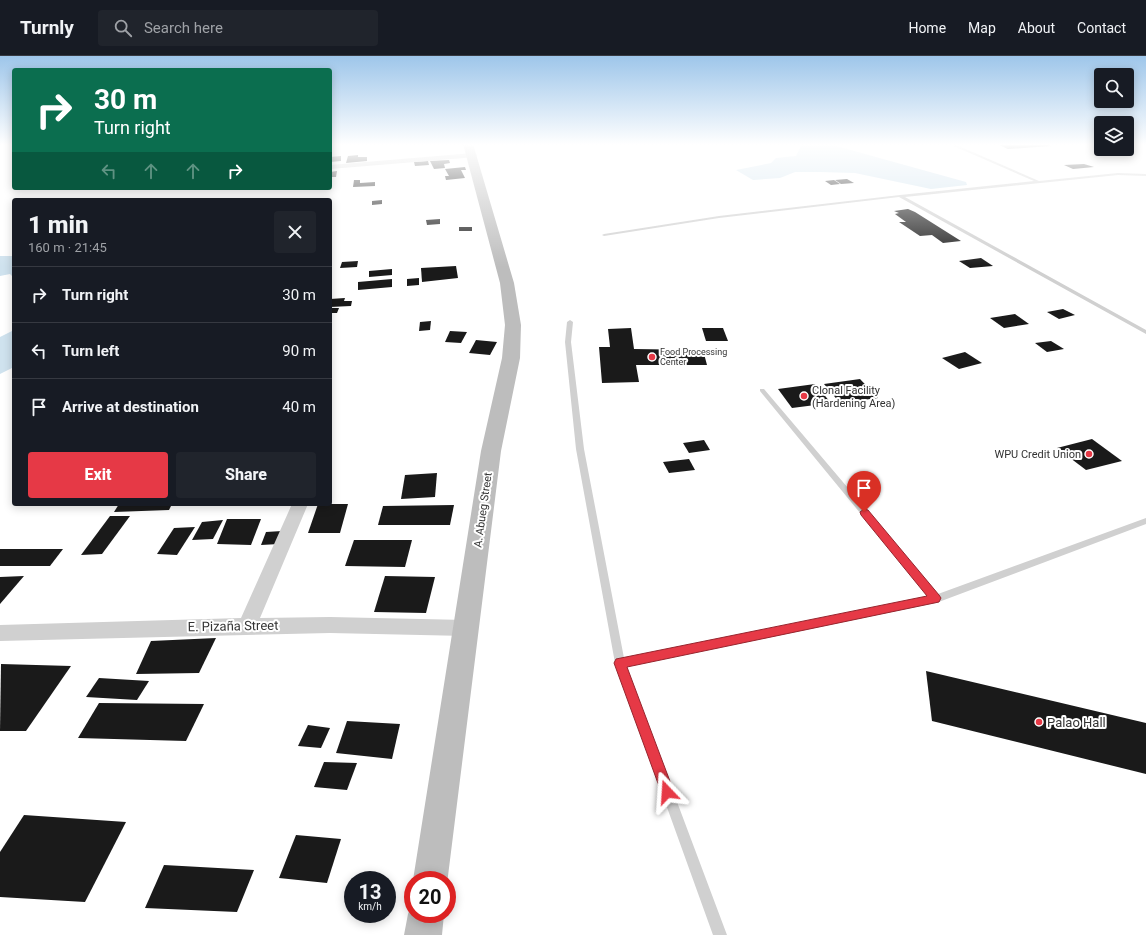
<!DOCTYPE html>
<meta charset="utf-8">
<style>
body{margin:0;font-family:Roboto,sans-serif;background:#20242c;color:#f1f3f6;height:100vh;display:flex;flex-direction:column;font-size:15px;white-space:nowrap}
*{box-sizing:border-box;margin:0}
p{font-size:13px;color:#9ea1a6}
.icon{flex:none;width:22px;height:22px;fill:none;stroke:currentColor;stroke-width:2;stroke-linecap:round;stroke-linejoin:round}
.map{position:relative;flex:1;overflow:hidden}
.side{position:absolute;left:12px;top:142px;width:320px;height:308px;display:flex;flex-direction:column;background:#171b24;border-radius:4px;box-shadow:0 2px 10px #0003}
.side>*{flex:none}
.hud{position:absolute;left:12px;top:12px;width:320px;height:122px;border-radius:4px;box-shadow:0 2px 10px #0003;background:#0b6e4f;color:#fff;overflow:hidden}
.tools{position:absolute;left:1094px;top:12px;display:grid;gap:8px}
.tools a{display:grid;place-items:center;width:40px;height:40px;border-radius:4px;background:#171b24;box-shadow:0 2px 10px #0003;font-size:20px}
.speed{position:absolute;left:344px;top:815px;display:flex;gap:8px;font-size:20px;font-weight:700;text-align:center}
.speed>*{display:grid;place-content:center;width:52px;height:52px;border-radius:50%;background:#171b24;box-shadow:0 2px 10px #0003;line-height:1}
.speed small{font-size:10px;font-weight:400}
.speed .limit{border:6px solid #d22;background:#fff;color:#111}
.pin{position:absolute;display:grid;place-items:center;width:34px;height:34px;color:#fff;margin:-41px -17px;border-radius:50% 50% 50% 0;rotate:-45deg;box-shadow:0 0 4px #0007}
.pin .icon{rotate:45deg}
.me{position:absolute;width:44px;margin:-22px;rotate:340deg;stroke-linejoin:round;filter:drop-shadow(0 0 3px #0008)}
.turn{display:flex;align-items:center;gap:14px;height:84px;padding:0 16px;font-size:18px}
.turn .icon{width:52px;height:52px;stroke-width:2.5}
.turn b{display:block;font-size:28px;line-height:34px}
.lanes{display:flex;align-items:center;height:38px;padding:0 16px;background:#0003;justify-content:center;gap:20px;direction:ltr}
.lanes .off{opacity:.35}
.round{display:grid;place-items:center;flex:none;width:42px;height:42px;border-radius:4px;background:#20242c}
.head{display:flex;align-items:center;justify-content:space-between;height:68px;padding:0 16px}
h1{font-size:24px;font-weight:800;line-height:30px}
.action{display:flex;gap:8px;margin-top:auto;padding:8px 16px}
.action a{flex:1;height:46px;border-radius:4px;background:#e63946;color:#fff;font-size:16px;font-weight:800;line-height:46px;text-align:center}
.action a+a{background:#20242c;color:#f1f3f6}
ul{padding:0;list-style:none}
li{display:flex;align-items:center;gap:12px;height:56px;padding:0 16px;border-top:1px solid #363941}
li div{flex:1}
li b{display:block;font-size:15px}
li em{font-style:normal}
header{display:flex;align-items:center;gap:24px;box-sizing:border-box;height:56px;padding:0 20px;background:#171b24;border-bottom:1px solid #363941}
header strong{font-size:19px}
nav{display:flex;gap:22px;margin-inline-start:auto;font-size:14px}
.search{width:280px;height:36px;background:#20242c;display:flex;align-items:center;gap:10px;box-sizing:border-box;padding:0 14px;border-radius:4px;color:#9ea1a6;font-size:15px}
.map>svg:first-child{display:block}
.water{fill:#cfe2ee}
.building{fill:#1a1a1a}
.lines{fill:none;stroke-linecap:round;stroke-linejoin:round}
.lane{fill:#d0d0d0;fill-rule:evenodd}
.street{fill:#d0d0d0;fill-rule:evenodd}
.secondary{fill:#bdbdbd;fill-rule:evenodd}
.route{fill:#e63946;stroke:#96252e}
.poi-dot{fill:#e63946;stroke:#fff;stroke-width:1.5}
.labels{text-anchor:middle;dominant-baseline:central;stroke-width:4;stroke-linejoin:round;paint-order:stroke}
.far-poi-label{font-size:9px;fill:#333;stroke:#fff;text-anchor:start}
.poi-label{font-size:11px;fill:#333;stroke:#fff;text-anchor:start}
.street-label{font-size:11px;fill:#333;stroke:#fff}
.near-street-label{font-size:13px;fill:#333;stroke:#fff}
.near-poi-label{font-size:13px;fill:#333;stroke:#fff;text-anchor:start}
</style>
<header>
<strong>Turnly</strong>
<div class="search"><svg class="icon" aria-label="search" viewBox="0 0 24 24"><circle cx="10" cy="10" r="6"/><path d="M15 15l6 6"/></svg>Search here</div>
<nav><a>Home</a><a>Map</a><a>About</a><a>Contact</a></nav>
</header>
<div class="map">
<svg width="1146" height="879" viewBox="0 0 1146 879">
<rect width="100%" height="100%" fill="#fff"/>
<!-- water -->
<g class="water">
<path d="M798,88h31l137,38 1,3 -36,4 -76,-16 -34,-1h-26l-15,6 -27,2 -17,-10 35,-7 5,-5 20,-2 5,-10z"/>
<path d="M0,200h14v22l-4,-4 -10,2z"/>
<path d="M14,274v37l-14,7v-37z"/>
</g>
<!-- building -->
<g class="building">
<path d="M997,88h48l6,2 -43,3z"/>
<path d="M358,99v2h9v4l-21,2 2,-7z"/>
<path d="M341,100v5l-11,1v-5z"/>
<path d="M449,104l1,3 -6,1 1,4 -11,1 -4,-8z"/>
<path d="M428,105l1,4 -14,1 -1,-4z"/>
<path d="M1084,108l10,3 -21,2 -9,-4z"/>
<path d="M465,111l1,3h-5l4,8 -19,2 -1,-4h4l-4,-7z"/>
<path d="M337,115l-1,6h-6v-5z"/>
<path d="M847,123l7,4 -13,1 -6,-4z"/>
<path d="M354,124h6v3l15,-1v4l-22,1z"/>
<path d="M834,124l6,4 -9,1 -6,-4z"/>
<path d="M382,144v4l-10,1v-4z"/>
<path d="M908,153l7,3 46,29 -18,2 -11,-8 -12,1 -21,-14h7l-11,-8 4,-1 -5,-2z"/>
<path d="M440,163v5l-13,1 -1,-5z"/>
<rect x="459" y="171" width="13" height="4"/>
<path d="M981,202l12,8 -23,2 -11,-7z"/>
<path d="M358,205l-1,6 -17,1 2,-6z"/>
<path d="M456,210l2,12 -36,4 -1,-14z"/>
<path d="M392,213v6l-23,2v-6z"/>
<path d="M419,222v7l-12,1v-7z"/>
<path d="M392,223v8l-34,3v-8z"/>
<path d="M345,242l-1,3h8l-1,5 -21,1v-8z"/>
<path d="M330,252h9l-2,5h-7z"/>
<path d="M1063,253l12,6 -16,4 -12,-7z"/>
<path d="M1015,258l14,10 -25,4 -14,-10z"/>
<path d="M431,265l-1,9 -11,1 1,-9z"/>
<path d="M631,272l3,21 69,1 4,15h-71l3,17 -37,1 -3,-36h11l-2,-18z"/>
<path d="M702,272h21l5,13h-22z"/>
<path d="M450,275l17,1 -6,11 -16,-1z"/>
<path d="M476,284l21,2 -7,13 -21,-2z"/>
<path d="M1051,285l13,8 -17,3 -12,-9z"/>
<path d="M965,296l17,11 -23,6 -17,-11z"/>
<path d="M860,323l18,19 -38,5 -16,-19z"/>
<path d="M815,328l16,19 -39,5 -14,-19z"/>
<path d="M1092,383l30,22 -36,9 -29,-22z"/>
<path d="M704,384l6,10 -21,3 -6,-10z"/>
<path d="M689,403l6,11 -26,3 -6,-11z"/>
<path d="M437,417l-2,24 -34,2 4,-24z"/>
<path d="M119,448h53l-3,6 -55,2z"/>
<path d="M318,448h30l-8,29h-32z"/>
<path d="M454,449l-4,20h-72l5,-19z"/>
<path d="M110,460h20l-28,38 -21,1z"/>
<path d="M227,463h34l-10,26 -34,-1z"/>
<path d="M223,464l-10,19 -21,1 10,-18z"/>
<path d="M195,471l-18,28 -20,-1 17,-26z"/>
<path d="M282,475l-3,13 -18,1 5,-13z"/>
<path d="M354,484h58l-7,27 -60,-1z"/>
<path d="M0,493h63l-13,17h-50z"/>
<path d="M24,520l-24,28v-27z"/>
<path d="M385,520l50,1 -9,36 -52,-1z"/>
<path d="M216,582l-17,35 -63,1 15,-33z"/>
<path d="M1,608l70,2 -45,65h-26z"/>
<path d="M926,615l220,52v51l-214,-53z"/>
<path d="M99,622l50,3 -12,19 -51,-3z"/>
<path d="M99,647l105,1 -18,37 -108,-3z"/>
<path d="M347,665l53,3 -8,35 -56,-6z"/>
<path d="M308,669l22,3 -9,20 -23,-2z"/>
<path d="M324,706l33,1 -10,27 -33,-3z"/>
<path d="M24,759l102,7 -41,80 -85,-5v-45z"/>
<path d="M296,779l45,4 -14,44 -48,-5z"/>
<path d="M164,809l90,5 -17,42 -92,-4z"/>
</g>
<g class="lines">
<!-- lane -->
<g class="lane">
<path d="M949,88h5l85,37 79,-8 28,1v2l-28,-1 -213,22 241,133v4l-247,-137 -180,21 -115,18 -2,-1 2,-1 115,-18 181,-21 134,-14z"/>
<path d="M570,264l3,2 -2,20 13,107 40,209 305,-61 -169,-206v-2h4l174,205 208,-76v6l-210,79 -310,63 101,269h-14l-98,-272 -39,-214 -11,-107 2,-20z"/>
</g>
<!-- street -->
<g class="street">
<path d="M473,97l4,2 -1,2 -146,12v-4z"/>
<path d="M292,448h16l-48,114 70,-1 136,3 7,2 3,6 -3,6 -7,2 -136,-3 -330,8v-16l241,-7z"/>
</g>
<!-- secondary -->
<g class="secondary">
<path d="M463,88h10l41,139 7,42 -1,33 -19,93 -54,433v-4h-34l68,-429 21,-93 3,-33 -5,-42z"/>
<path d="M413,845v13h31l-2,21h-38l4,-21z"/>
</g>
</g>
<!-- sky -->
<linearGradient id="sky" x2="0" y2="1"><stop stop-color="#9ec6ea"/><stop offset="0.42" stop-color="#fff"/><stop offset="1" stop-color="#fff" stop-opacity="0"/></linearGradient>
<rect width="1146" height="211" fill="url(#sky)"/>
<!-- route -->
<path class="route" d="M864,453l4,1 71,85 2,3 -2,4 -312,65 47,125 -2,5 -5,2 -4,-2 -49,-134 2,-4 311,-63 -66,-81 -1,-3z"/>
<!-- markers -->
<g class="poi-dot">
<circle cx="652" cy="301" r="4"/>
<circle cx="804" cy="340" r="4"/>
<circle cx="1089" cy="398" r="4"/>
<circle cx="1039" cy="666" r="4"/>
</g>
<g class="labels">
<!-- far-poi labels -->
<g class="far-poi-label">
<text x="660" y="296">Food Processing<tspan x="660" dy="10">Center</tspan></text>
</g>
<!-- poi labels -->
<g class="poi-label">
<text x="812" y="334">Clonal Facility<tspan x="812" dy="13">(Hardening Area)</tspan></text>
<text x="1081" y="398" text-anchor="end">WPU Credit Union</text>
</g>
<!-- street labels -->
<g class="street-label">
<text transform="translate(483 454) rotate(-82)">A. Abueg Street</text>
</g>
<!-- near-street labels -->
<g class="near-street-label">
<text transform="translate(233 570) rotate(-1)">E. Pizaña Street</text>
</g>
<!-- near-poi labels -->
<g class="near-poi-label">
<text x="1047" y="666">Palao Hall</text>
</g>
</g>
</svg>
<div class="tools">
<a><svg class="icon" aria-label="search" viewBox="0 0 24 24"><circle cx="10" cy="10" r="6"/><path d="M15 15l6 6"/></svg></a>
<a><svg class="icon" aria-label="layers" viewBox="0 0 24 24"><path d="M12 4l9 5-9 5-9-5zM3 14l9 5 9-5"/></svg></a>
</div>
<div class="speed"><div>13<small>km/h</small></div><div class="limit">20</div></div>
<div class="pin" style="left:864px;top:456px;background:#d93025"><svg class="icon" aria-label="arrive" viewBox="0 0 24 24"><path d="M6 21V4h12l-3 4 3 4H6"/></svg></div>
<svg class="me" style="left:667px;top:736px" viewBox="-20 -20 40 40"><path d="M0-17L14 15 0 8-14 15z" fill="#e63946" stroke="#fff" stroke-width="4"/></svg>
<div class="hud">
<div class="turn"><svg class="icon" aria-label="right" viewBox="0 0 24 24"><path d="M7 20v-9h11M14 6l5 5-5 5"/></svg><div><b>30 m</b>Turn right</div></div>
<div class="lanes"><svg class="icon off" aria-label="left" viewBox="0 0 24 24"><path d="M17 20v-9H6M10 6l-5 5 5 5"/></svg><svg class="icon off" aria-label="ahead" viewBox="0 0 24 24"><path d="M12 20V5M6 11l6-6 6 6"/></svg><svg class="icon off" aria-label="ahead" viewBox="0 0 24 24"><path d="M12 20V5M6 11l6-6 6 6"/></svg><svg class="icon" aria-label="right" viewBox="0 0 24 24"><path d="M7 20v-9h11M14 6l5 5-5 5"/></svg></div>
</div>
<section class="side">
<div class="head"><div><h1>1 min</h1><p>160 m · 21:45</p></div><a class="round"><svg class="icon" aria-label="close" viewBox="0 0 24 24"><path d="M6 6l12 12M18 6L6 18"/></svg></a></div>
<ul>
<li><svg class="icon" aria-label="right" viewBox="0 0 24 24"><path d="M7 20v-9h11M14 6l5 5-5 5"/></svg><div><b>Turn right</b></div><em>30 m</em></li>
<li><svg class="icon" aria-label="left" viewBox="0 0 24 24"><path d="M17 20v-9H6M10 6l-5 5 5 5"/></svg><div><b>Turn left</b></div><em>90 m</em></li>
<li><svg class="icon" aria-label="arrive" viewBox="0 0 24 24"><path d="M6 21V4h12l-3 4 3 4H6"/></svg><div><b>Arrive at destination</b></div><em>40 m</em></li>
</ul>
<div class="action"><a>Exit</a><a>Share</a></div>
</section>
</div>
